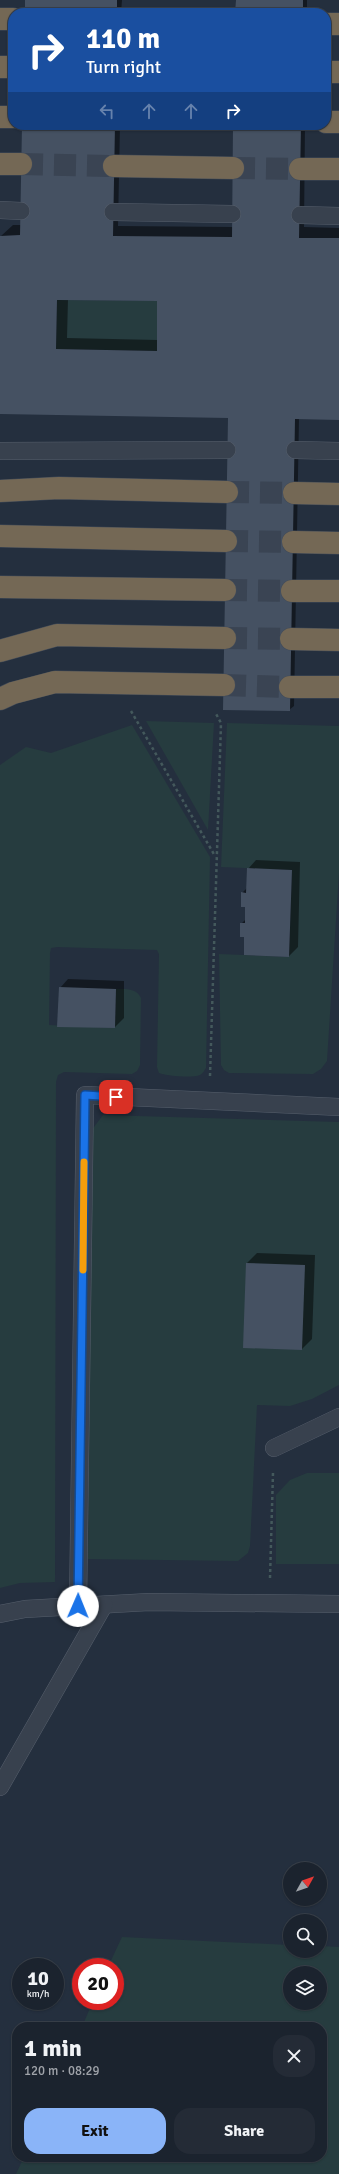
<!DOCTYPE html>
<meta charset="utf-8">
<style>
body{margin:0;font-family:Signika,sans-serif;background:#242b36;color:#f1f3f6;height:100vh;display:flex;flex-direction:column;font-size:15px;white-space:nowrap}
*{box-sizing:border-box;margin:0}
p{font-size:13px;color:#a0a4aa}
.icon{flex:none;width:22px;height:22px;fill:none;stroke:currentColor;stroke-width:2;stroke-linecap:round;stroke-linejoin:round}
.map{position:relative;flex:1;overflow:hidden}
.details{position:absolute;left:12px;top:2022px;width:315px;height:140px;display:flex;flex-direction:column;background:#1b232e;border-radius:16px;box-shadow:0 1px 3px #0004,0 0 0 1px #39404a}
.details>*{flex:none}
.banner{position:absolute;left:8px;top:8px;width:323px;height:122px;border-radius:16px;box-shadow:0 1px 3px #0004,0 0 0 1px #39404a;background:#1a4fa0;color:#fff;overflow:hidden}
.needle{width:26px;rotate:50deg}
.controls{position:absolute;left:283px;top:1862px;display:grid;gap:8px}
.controls a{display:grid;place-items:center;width:44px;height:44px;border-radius:50%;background:#1b232e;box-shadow:0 1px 3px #0004,0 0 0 1px #39404a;font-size:20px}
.speed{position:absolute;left:12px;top:1958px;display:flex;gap:8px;font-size:20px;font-weight:700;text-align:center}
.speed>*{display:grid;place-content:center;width:52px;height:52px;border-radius:50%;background:#1b232e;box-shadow:0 1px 3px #0004,0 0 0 1px #39404a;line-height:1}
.speed small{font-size:10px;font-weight:400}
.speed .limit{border:6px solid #d22;background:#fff;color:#111}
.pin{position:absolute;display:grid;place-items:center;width:34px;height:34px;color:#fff;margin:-17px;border-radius:8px;box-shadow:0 2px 6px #0006}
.me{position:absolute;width:44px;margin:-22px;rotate:1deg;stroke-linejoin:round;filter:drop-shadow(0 0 3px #0008)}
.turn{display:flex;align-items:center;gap:14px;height:84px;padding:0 12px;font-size:18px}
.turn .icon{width:52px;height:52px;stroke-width:2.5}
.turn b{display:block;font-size:28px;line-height:34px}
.lanes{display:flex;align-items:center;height:38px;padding:0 12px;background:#0003;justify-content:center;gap:20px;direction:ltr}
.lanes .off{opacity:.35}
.round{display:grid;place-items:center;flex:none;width:42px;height:42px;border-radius:16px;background:#242b36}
.overview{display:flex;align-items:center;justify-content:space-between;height:68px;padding:0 12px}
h1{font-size:24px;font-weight:800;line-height:30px}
.cta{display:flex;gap:8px;margin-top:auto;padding:8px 12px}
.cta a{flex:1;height:46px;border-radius:16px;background:#8ab4f8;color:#111;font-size:16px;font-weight:800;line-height:46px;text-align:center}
.cta a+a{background:#242b36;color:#f1f3f6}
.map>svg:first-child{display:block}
.green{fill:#263c3f;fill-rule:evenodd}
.shadow{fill:#0007;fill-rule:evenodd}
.building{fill:#455162;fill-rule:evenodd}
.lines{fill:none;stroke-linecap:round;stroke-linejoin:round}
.highway-tunnel{stroke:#3a4453;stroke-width:22;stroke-dasharray:22 11;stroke-linecap:butt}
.lane-casing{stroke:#565f6c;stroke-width:18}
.highway-casing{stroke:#434c59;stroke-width:23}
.path{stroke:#44595c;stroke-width:2.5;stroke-dasharray:3 3;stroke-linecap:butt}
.lane{stroke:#38414e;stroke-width:17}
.highway{stroke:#746855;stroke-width:22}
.route-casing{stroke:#114b97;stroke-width:10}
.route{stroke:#1a73e8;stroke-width:7}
.slow{stroke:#f59e0b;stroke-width:7}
</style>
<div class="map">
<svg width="339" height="2174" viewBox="0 0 339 2174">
<rect width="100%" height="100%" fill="#242f3e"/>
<!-- green -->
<g class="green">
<path d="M57,300l100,1v50l-101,-2z"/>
<path d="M146,721l68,2 -6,107z"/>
<path d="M227,723l112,3v147l-12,188 -6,8 -8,5 -84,-1 -5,-3 -3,-5 -2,-111 70,3 3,-87 -71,-3z"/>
<path d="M132,725l78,132 -4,211c-2,3 -3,5 -6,7 -7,3 -34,1 -41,-2l-2,-6 2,-113 -2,-4 -100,-3 -6,1 -1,5 -1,72 66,3 1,-39c11,0 20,-1 25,9l-1,67 -3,6 -5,3 -68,-2 -6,3 -2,7 -1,500 -35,1 -20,5v-823l26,-18 25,6z"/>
<path d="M103,1115l236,7v263l-27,14 -22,7 -33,-1 -7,141 -2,7 -10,8 -150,-2 3,-428z"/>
<path d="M307,1473h32v91h-63v-69l14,-15z"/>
<path d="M122,1937l168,8v6h30v-5l19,1v227h-323l8,-17h298v-130h-240l11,-26h22v-34h-7zM290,1973h30v30h-30z"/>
</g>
<!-- shadow -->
<g class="shadow">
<path d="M26,0h96l-1,13h-95z"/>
<rect x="237" y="0" width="70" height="13"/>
<path d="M24,125h96l-2,101 115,1 2,-102h70l-1,102 35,1v191l-40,-1 -5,288 -5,4 -60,-293 -229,-4 1,-177 12,-11h9zM68,299l90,1v40l-91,-2z"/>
<path d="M256,860l44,2 -2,85 -9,9 -43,-20 -5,-12 5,-5v-13l-4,-13 5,-5 1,-19z"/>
<path d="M68,979l56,2v37l-9,9 -55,-39z"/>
<path d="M257,1253l58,2 -3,84 -10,10 -55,-86z"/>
</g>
<!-- building -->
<g class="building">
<rect x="25" y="0" width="92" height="13"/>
<path d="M236,0h67v13h-68z"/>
<path d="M22,125h93l-2,111 119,1 1,-112h68l-2,113h40v182l-44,-1 -5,292 -67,-1 5,-292 -228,-4v-178l20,-1zM57,300l100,1v50l-101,-2z"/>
<path d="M247,868l45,2 -3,87 -45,-2v-18h-4v-14h5v-16h-4v-15l5,1z"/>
<path d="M59,987l57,2 -1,39 -58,-1z"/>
<path d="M246,1263l59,2 -3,85 -59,-2z"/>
</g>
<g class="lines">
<!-- highway-tunnel -->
<g class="highway-tunnel">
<path d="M21,164l93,2"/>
<path d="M233,168l67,1"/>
<path d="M227,492l67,1"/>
<path d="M226,541l67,1"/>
<path d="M225,590l67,1"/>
<path d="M225,638l66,1"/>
<path d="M224,685l66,2"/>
</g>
<!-- lane casing -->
<g class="lane-casing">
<g id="lane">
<path d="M0,210l21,1"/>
<path d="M113,212l119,2"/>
<path d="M300,215l39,1"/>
<path d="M295,450l44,1"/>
<path d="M0,451l227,-1"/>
<path d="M274,1448l65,-31"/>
<path d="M78,1606l7,-511 254,12"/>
<path d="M0,1614l25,-5 124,-7 190,2"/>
<path d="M0,1787l104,-182"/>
</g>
</g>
<!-- highway casing -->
<g class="highway-casing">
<g id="highway">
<path d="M0,19h13"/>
<path d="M326,24h13"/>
<path d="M0,67h13"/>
<path d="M326,72h13"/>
<path d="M0,117h13"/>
<path d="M326,122h13"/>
<path d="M0,164h21"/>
<path d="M114,166l119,2"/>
<path d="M300,169h39"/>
<path d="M0,491l59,-3 168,4"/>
<path d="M294,493l45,1"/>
<path d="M0,536l226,5"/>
<path d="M293,542l46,1"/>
<path d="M0,587l225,3"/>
<path d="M292,591h47"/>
<path d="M291,639l48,1"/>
<path d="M0,651l57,-16 168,3"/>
<path d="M290,687h49"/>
<path d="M0,699l13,-6 42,-11 169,3"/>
</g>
</g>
<!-- path -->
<g class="path">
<path d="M131,711l84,145"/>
<path d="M210,1076l11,-353 -6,-11"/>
<path d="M270,1578l3,-105"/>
</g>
<!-- lane -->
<use href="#lane" class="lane"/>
<!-- highway -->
<use href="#highway" class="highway"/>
</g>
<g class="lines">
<!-- route casing -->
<g class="route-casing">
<path id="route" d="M78,1606l7,-511 31,2"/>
</g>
<!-- route -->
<use href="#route" class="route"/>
<!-- slow -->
<path class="slow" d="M83,1270l1,-108"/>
</g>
</svg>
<div class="controls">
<a><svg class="needle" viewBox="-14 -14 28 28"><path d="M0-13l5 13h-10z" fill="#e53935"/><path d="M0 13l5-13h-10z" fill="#a0a4aa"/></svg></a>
<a><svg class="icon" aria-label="search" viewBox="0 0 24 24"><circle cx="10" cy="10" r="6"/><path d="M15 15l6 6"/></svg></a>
<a><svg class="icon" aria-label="layers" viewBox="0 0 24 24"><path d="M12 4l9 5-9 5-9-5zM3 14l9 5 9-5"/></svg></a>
</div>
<div class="speed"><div>10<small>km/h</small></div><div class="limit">20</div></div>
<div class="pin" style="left:116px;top:1097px;background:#d93025"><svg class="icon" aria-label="arrive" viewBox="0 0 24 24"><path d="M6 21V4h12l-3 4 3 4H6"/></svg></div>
<svg class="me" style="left:78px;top:1606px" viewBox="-20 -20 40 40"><circle r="19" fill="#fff"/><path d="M0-13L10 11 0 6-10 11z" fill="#1a73e8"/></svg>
<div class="banner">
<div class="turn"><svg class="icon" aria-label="right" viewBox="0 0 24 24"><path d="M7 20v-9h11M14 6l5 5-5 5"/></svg><div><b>110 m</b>Turn right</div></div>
<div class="lanes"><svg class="icon off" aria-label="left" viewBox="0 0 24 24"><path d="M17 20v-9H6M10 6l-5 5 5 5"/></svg><svg class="icon off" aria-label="ahead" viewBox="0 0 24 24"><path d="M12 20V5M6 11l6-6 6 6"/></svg><svg class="icon off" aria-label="ahead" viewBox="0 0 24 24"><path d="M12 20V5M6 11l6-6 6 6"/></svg><svg class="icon" aria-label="right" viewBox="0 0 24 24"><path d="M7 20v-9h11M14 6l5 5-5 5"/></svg></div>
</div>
<section class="details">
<div class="overview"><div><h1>1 min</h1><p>120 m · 08:29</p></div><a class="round"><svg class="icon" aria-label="close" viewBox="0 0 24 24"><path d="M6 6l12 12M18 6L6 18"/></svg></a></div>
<div class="cta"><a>Exit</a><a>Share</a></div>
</section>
</div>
